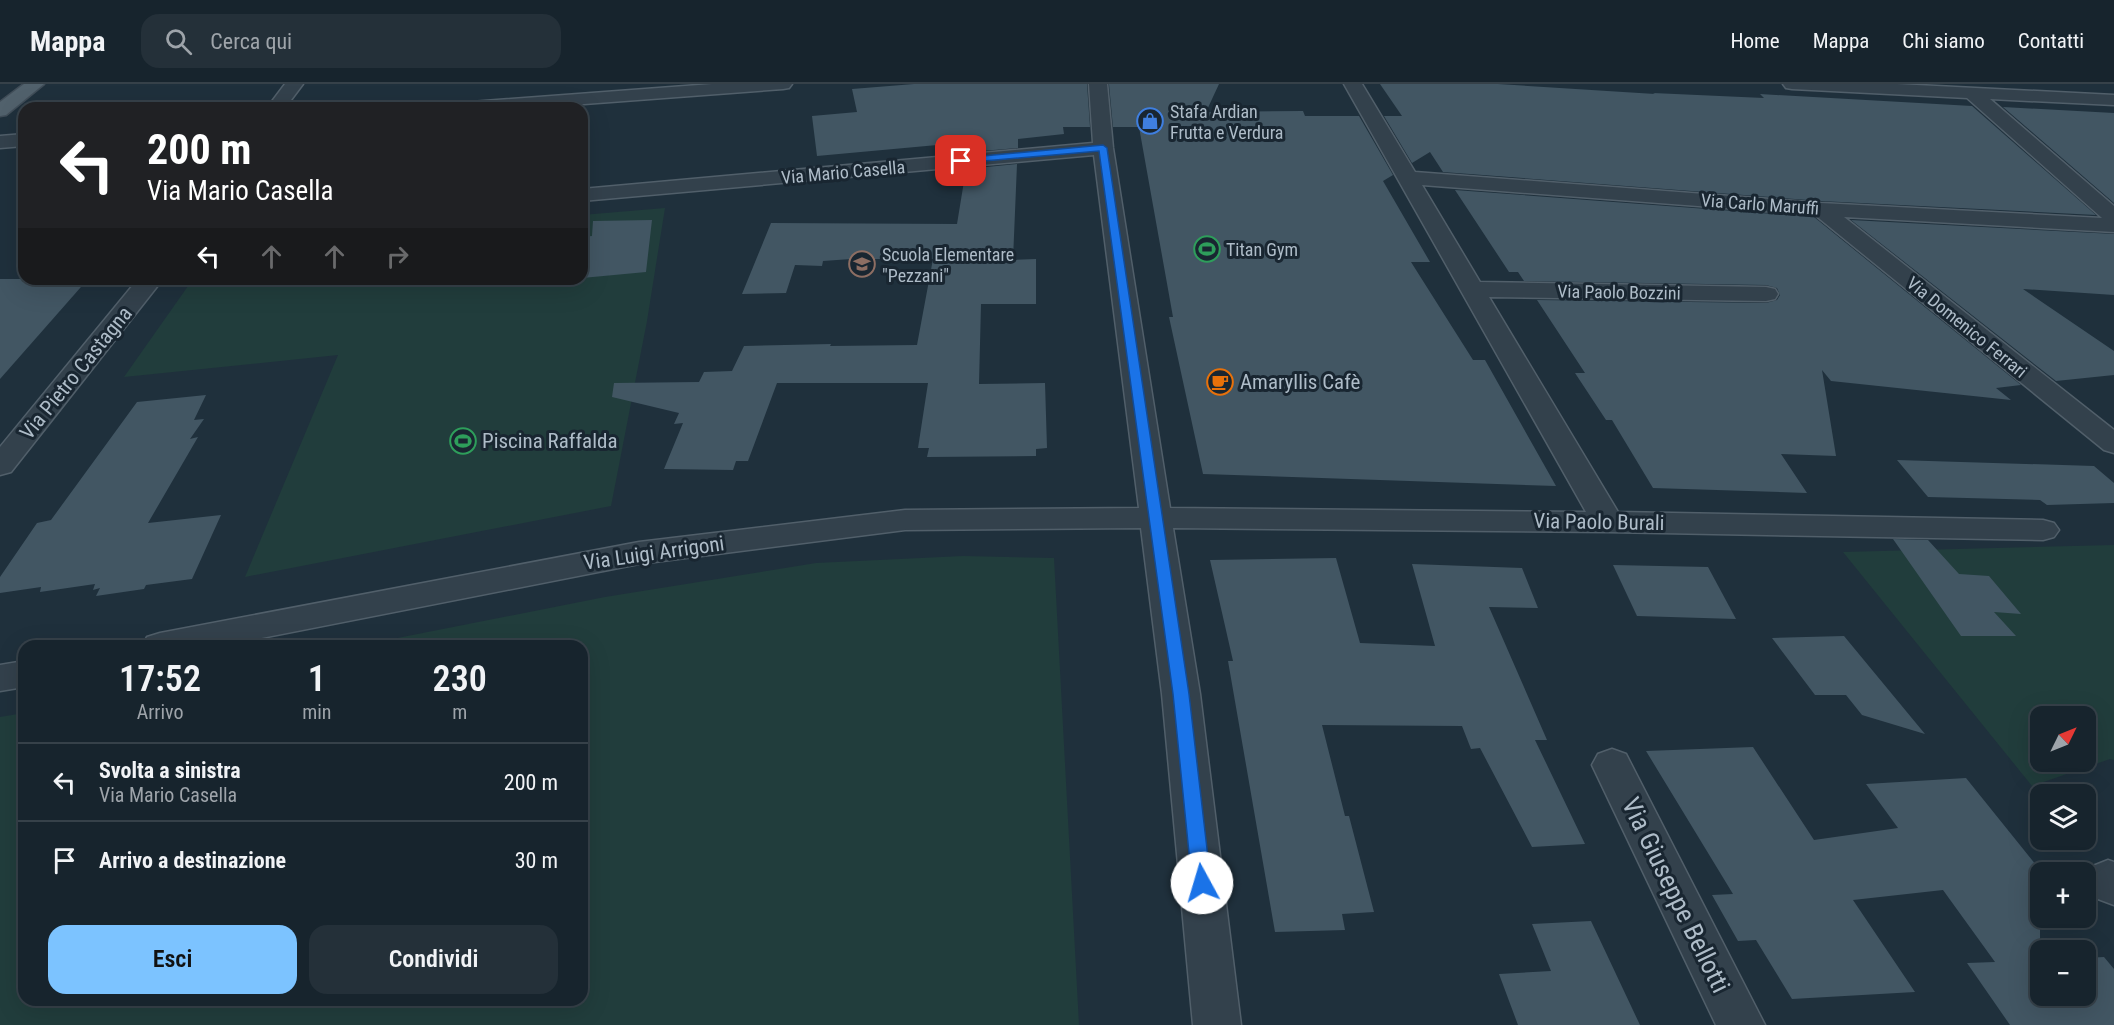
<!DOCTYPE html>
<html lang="it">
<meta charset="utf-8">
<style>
body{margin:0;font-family:"Roboto Condensed",sans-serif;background:#243039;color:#f1f3f6;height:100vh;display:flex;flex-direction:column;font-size:22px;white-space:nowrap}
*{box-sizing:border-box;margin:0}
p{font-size:20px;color:#9ea4aa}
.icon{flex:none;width:33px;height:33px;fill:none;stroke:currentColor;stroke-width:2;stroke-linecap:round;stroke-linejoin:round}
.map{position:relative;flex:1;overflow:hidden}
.panel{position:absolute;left:18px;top:556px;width:570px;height:366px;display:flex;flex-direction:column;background:#17242d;border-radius:18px;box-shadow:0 6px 24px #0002,0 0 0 2px #364149}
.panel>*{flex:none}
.hud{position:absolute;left:18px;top:18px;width:570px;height:183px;border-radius:18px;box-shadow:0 6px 24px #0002,0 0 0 2px #364149;background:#202124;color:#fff;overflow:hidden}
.needle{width:39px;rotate:47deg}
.controls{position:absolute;left:2030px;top:622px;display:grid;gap:12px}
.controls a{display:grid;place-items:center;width:66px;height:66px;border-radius:12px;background:#17242d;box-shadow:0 6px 24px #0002,0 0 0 2px #364149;font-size:30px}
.pin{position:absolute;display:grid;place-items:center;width:51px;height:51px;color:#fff;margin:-26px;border-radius:12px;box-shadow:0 3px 9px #0006}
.me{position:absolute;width:66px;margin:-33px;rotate:354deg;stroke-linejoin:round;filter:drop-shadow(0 0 4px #0008)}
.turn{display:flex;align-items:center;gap:21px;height:126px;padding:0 30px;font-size:27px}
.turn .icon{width:78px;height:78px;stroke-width:2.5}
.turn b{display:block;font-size:42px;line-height:51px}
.lanes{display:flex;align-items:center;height:57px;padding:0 30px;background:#0003;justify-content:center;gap:30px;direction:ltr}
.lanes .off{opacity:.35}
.eta{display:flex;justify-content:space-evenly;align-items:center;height:102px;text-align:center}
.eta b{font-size:36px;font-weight:600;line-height:42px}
.button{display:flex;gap:12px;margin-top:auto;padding:12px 30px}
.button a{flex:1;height:69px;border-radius:18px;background:#7cc3ff;color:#111;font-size:24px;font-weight:600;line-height:69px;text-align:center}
.button a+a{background:#243039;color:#f1f3f6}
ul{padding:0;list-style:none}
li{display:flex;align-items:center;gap:18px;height:78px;padding:0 30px;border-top:2px solid #364149}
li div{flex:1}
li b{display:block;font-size:22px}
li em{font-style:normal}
header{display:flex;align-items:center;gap:36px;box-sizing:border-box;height:84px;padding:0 30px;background:#17242d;border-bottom:2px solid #364149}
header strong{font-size:28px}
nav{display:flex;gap:33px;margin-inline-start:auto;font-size:21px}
.search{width:420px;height:54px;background:#243039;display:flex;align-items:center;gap:15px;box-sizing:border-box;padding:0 21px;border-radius:18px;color:#9ea4aa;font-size:22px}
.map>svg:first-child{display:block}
.green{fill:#213d3c;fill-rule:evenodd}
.building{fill:#425663}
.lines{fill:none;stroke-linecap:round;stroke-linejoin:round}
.minor-casing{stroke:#515f6a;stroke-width:3}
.major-casing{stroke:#404d58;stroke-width:3}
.minor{fill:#33414c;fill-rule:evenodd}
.major{fill:#51616c;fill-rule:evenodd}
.route{fill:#1a73e8;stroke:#114b97;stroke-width:1.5}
.labels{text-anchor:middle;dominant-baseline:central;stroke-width:6;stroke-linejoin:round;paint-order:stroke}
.far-poi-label{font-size:18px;fill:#aebcc8;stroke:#192631;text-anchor:start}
.far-street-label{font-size:18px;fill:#aebcc8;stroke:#192631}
.street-label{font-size:21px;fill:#aebcc8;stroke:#192631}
.poi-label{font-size:21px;fill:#aebcc8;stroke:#192631;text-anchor:start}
.near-street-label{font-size:26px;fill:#aebcc8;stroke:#192631}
</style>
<header>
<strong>Mappa</strong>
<div class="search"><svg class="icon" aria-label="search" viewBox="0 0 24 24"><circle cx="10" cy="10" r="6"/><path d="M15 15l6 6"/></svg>Cerca qui</div>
<nav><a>Home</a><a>Mappa</a><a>Chi siamo</a><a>Contatti</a></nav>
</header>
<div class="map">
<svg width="2114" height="941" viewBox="0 0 2114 941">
<rect width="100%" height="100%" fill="#1f303c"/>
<!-- green -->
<g class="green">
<path d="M665,124l-18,113 -36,185 -366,71 93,-222 -214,22 69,-98h389v-64z"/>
<path d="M2114,461v215l-4,-1 -78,27 -189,-234zM2040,633h45v45h-45z"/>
<path d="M963,472l91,2 25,467h-1079v-308l24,-4v287h558v-354h-225l248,-49 211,-34z"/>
</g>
<!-- building -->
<g class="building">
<path d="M914,0h173l3,43h-27l1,7 -46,5v9l-49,4 1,-10 -153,14 -5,-40 45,-4 -5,-23z"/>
<path d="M1109,0h110l-13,28 97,-1 2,5h54l34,59 -10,6 47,81h-19l62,98h12l71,126 -353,-12 -34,-157h4l-34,-190h-26z"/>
<path d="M1380,0h118l157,10 -2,-1 111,5 -4,-4 212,12 124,109 -275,-14 -378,-29 -13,-20 -18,11 -28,-47h18z"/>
<path d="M2003,23l111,6v90z"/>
<path d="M1017,80l-4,96 23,-1v45h-55l-2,80 66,-1 2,65 -11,1v7l-109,1 2,-9h-11l10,-65h-151l-29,78h-12l-3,9 -69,-1 19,-46 -9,1 5,-11 -67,-16 2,-14 85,-1 5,-10 28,-1 12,-25 87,-2 -1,2 87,-1 16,-86h-82l-28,2 -1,5 -27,-1 -9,28 -44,1 29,-71 186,1 9,-55z"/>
<path d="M1455,106l359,27 207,168 -25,3 15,12 -180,-19 -9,-11 14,86 -55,-2 26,39 -154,-5 -41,-68h-6l-31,-47h10l-48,-73 229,3 11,-3 3,-5 -3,-7 -11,-3 -242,-4 -6,-9h-9z"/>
<path d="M652,136l-6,52 -64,6v-41l10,-1 1,-15z"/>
<path d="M1851,136l263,14v61l-91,-6 91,62v24l-58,6z"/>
<path d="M0,195h88l-88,100z"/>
<path d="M206,311l-12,25 10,-1 -14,20 8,-2 -50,86 73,-8 -29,64 -46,6 -2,4 -48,7 4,-8 -7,2 2,-6 -55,8 1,-5 -41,6v-16l37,-54 14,-3 86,-118z"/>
<path d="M1897,376l197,6 20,17v20l-67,2 -7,-5 -112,-3z"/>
<path d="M1893,455l35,1 31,34 30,2 32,38 -27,-2 22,24h-55z"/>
<path d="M1336,474l24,85 75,3 -23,-82 110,4 16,40 -49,-1 58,133h-12l50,104 -53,3 -52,-99 -9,1 -9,-23 -140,-1 23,91h4l25,96 -32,2 3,16 -70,2 -47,-271h5l-23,-101z"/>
<path d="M1613,481l95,2 28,52 -99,-3z"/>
<path d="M1844,552l81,98 -63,-19 -16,-20h-31l-43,-57z"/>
<path d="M1753,663l61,93 84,-12 -32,-44 100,-6 74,92v126h45v-38l19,-1 10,12v56h-104l-43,-62 28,-1 -52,-72 -90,10 62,92 -123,7 -36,-59 -18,1 -26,-46 21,-1 -87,-143z"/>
<path d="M1591,837l49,104h-122l-19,-51 52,-3 -19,-47z"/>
</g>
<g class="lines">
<!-- minor casing -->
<g class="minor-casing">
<g id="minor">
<path d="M285,0h18l-18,24h-18z"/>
<path d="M712,0h80l-3,4 -6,1 -252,19h-82l3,-4 6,-1z"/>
<path d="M1089,0h18l6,64 57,360 416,4 -242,-428h18l53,88 406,31 281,15 -135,-120 -175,-9 -6,-1 -3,-4h114l217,11v10l-124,-6 124,107v26l-270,-15 270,213v23l-10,-3 -289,-235 -393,-30 58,97 286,5 9,2 3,5 -3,5 -9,2 -277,-4 129,215 425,8 11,3 5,7 -5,7 -11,3 -435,-8 -435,-4 27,166 41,331h-48l-31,-331 -21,-166 -236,2 -266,34 -418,82h-79l5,-9 13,-4 479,-91 266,-32 234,-2 -45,-353 -512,46v-12l511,-46z"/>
<path d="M24,50v12l-24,2v-12z"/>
<path d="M138,195h25l-152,193 -11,3v-28z"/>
<path d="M24,577v26l-24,4v-26z"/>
<path d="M1612,665l14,5 139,271h-49l-124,-260 6,-11z"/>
<path d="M2108,776l6,2v43l-16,-6 -12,-20 7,-13z"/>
</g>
</g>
<!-- major casing -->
<g class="major-casing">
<path id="major" d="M24,0h20l-38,31 -6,1v-14z"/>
</g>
<!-- minor -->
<use href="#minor" class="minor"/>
<!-- major -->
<use href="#major" class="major"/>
</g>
<!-- route -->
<path class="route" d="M1103,61l4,3 82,546 22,189 -3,6 -6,2 -7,-2 -3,-6 -19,-189 -74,-543 -138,12 -4,-2 4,-3z"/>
<!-- icons -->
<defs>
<g id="shop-ring" transform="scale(1.35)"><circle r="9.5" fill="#192631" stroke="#3f7fe0" stroke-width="1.5"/><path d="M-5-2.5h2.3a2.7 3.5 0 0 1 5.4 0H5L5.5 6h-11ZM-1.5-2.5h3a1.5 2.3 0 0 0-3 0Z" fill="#3f7fe0"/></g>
<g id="stadium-ring" transform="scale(1.35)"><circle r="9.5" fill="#192631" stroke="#2e9e5b" stroke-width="1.5"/><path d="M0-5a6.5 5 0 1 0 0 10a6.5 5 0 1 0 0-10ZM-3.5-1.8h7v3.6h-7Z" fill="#2e9e5b"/></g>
<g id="school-ring" transform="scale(1.35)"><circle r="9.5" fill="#192631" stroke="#8d6e63" stroke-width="1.5"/><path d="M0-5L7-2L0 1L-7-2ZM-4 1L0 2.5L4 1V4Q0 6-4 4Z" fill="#8d6e63"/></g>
<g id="cafe-ring" transform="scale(1.35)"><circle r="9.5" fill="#192631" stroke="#e8710a" stroke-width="1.5"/><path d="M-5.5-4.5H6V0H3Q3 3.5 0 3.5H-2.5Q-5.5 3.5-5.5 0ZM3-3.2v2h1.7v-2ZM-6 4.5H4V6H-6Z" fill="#e8710a"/></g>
</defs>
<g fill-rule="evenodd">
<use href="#shop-ring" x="1150" y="37"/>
<use href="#stadium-ring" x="1207" y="165"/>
<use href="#school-ring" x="862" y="180"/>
<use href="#cafe-ring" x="1220" y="298"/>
<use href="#stadium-ring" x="463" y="357"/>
</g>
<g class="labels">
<!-- far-poi labels -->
<g class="far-poi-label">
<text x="1170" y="27">Stafa Ardian<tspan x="1170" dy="21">Frutta e Verdura</tspan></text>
<text x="1226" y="165">Titan Gym</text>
<text x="882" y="170">Scuola Elementare<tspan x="882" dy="21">"Pezzani"</tspan></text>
</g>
<!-- far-street labels -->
<g class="far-street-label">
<text transform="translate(843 88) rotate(-5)">Via Mario Casella</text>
<text transform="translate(1760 120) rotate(4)">Via Carlo Maruffi</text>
<text transform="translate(1619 208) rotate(1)">Via Paolo Bozzini</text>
<text transform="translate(1967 243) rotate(39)">Via Domenico Ferrari</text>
</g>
<!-- street labels -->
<g class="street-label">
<text transform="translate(76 289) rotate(-51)">Via Pietro Castagna</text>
<text transform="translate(1599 438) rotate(1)">Via Paolo Burali</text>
<text transform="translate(654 469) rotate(-8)">Via Luigi Arrigoni</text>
</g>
<!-- poi labels -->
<g class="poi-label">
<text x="1240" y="298">Amaryllis Cafè</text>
<text x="482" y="357">Piscina Raffalda</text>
</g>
<!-- near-street labels -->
<g class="near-street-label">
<text transform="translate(1676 811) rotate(64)">Via Giuseppe Bellotti</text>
</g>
</g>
</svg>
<div class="controls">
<a><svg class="needle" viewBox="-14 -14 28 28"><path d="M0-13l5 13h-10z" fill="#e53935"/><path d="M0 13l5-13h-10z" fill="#9ea4aa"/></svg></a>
<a><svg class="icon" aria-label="layers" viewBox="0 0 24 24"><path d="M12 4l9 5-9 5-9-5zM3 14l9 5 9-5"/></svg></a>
<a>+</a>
<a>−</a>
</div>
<div class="pin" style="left:961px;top:77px;background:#d93025"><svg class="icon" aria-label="arrive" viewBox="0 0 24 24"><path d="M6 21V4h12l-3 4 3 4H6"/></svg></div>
<svg class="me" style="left:1202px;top:799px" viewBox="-20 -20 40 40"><circle r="19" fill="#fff"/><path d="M0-13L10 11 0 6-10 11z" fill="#1a73e8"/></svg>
<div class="hud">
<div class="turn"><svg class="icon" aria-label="left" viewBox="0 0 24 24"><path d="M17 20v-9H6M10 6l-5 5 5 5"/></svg><div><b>200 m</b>Via Mario Casella</div></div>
<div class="lanes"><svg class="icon" aria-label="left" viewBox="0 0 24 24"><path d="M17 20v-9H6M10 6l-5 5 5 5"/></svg><svg class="icon off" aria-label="ahead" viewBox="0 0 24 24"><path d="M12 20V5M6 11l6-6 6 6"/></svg><svg class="icon off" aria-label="ahead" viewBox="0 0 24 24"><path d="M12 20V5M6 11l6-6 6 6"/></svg><svg class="icon off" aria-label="right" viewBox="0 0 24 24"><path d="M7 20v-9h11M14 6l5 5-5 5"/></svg></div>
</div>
<section class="panel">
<div class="eta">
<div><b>17:52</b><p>Arrivo</p></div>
<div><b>1</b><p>min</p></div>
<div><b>230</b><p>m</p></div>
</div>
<ul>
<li><svg class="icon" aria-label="left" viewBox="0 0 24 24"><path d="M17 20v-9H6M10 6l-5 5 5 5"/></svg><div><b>Svolta a sinistra</b><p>Via Mario Casella</p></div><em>200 m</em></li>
<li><svg class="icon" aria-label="arrive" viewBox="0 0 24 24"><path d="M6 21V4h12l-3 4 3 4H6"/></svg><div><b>Arrivo a destinazione</b></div><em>30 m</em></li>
</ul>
<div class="button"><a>Esci</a><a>Condividi</a></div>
</section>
</div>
